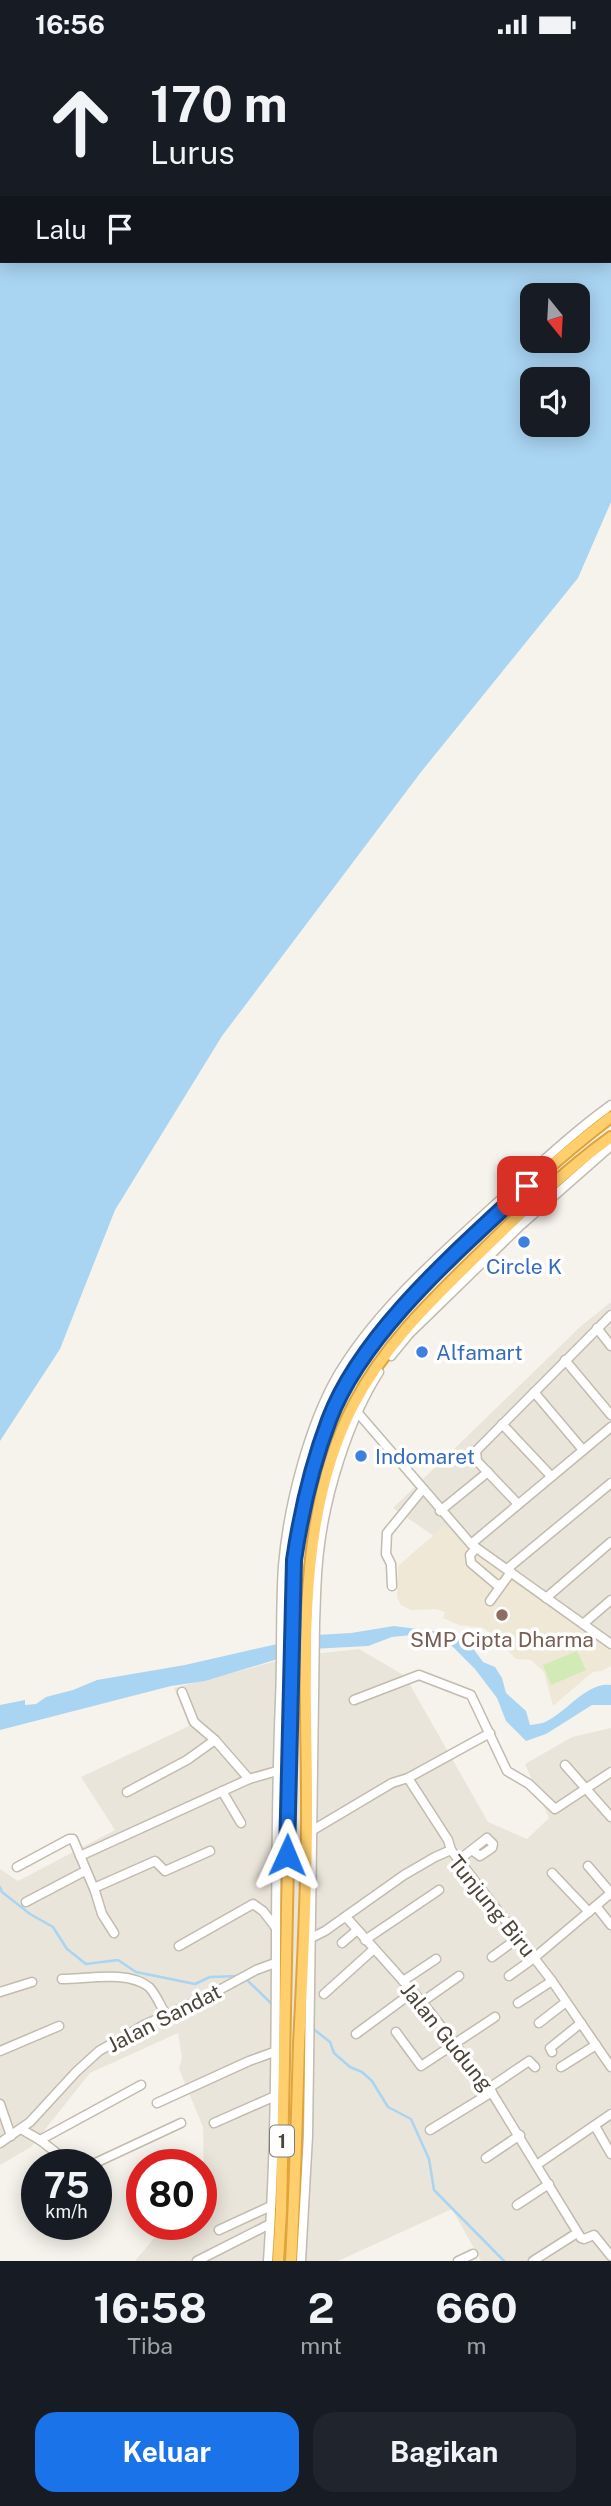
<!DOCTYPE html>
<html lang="id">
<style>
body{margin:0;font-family:"Public Sans",sans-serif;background:#20242c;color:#f1f3f6;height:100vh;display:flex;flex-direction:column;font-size:26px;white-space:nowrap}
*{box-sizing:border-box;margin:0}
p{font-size:23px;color:#9ea1a6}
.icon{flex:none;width:38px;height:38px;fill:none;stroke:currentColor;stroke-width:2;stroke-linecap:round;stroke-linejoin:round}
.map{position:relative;height:2212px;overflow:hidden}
.side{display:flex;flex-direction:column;background:#171b24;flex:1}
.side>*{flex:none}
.guide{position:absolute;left:0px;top:0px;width:612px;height:214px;box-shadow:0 4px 18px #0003;background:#171b24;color:#f1f3f6;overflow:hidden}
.needle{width:46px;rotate:162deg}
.controls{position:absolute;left:520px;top:234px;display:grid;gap:14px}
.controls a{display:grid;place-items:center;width:70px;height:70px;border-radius:14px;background:#171b24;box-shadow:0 4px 18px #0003;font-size:35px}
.speed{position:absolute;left:21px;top:2100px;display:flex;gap:14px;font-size:35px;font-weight:700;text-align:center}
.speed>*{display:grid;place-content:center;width:91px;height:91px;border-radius:50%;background:#171b24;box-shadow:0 4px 18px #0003;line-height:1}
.speed small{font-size:18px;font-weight:400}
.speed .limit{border:10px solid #d22;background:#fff;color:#111}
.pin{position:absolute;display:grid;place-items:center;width:60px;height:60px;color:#fff;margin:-30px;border-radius:14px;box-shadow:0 4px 10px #0006}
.me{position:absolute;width:77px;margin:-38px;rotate:1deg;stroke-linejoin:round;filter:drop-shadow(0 0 5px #0008)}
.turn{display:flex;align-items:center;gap:24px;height:147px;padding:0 35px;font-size:32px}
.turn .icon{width:91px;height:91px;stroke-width:2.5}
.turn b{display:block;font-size:49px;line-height:60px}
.then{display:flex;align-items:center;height:66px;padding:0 35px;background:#0003;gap:14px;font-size:26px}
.eta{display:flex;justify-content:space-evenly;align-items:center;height:119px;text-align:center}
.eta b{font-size:42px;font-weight:700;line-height:49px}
.action{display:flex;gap:14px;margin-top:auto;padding:14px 35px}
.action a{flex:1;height:80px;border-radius:21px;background:#1a73e8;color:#fff;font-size:28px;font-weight:700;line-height:80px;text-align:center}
.action a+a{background:#20242c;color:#f1f3f6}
.status{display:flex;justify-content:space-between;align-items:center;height:49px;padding:0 35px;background:#171b24;direction:ltr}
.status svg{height:19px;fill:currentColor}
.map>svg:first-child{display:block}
.residential{fill:#eae5da}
.education{fill:#efe8d6}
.green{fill:#d2eab5}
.water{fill:#a9d4f2;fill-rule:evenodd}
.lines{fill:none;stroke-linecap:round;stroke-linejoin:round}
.stream{stroke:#a9d4f2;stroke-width:2.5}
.minor-casing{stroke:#c2bbae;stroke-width:11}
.highway-casing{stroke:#e0a43c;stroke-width:14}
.minor{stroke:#fff;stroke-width:8}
.highway{stroke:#ffcf6e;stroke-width:10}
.route-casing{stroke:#114b97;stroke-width:18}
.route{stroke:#1a73e8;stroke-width:12}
.shop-dot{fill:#3f7fe0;stroke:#fff;stroke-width:2.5}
.education-dot{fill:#8d6e63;stroke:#fff;stroke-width:2.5}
.labels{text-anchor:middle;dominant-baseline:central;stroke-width:7;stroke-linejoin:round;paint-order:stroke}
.shield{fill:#fff;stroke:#817c74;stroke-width:2}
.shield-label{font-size:19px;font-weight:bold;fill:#4b4439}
.shop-label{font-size:21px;fill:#366cbe;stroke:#fff;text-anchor:start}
.education-label{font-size:21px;fill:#785e54;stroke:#fff}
.street-label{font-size:21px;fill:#4b4439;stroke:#fff}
</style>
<div class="status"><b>16:56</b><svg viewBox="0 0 49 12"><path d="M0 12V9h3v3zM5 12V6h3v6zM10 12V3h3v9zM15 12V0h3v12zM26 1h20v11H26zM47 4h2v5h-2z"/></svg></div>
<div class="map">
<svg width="611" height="2212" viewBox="0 0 611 2212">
<rect width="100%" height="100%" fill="#f6f3ec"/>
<!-- residential -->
<g class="residential">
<path d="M611,1253v348l-104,-64 -114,-78 188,-182z"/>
<path d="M359,1600l46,27 83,146 39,17 22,-21 -24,-54 47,-27 39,-9v533h-130l-29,-52 -114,52h-203l31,-37h35v-41l3,-4 -1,-52 -24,-58 3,-11 -4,-25 -88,40 -59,74 -31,18v-296l18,12 97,-51 -34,-53 108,-51 -15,-38 122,-32z"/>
</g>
<!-- education -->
<path class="education" d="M445,1476l24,25 142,101v15l-9,5 -9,1 -40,34 -9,-34 -13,-12 -15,-1 -32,-31 -25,-3 -16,-7 2,-6 -10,-3 -24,1 -10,-5 -4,-8 1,-31z"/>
<!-- green -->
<path class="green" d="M577,1602l9,19 -35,15 -8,-20z"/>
<!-- water -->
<g class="water">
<path d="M0,0h611v453l-33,76 -157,194 -199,264 -107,174 -55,139 -60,92zM2,2h609v210h-609zM532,247h46v45h-46zM532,331h46v45h-46z"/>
<path d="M394,1577l54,7 21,10 14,19 12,5 7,11 4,15 20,18 4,14c6,-1 12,-1 17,-4 19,-9 41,-40 64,-36v20h-19l-46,29 -20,7 -20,-20 -9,-23 -22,-29 -25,-25 -39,-9 -19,2 -24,9 -57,3 -106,32 -34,5 -171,44v-25l25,-5v5l11,-1 10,-7 27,-7 24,-10 88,-15 132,-30 34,-2z"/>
</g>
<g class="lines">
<!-- stream -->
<g class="stream">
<path d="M0,1838l2,5 28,22 23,13 14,22 19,15 32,-4 18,12 59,12 15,-7 29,-1"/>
<path d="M248,1932l27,26"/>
<path d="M311,1978l19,15 4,11 16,14 12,5 10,9 16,26 23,12 18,40 5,31 70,71"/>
</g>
<!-- minor casing -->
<g class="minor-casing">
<g id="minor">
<path d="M597,1279l14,18"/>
<path d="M391,1307l18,-22 112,-109 90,-79"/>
<path d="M565,1311l46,55"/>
<path d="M534,1343l49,58"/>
<path d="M358,1364l113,131 140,100"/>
<path d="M502,1375l49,52"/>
<path d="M518,1455l-41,-43 -1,-10 135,-136"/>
<path d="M440,1462l48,-39"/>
<path d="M471,1495l140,-117"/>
<path d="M476,1499l-6,7 1,8 26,22 4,-1"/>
<path d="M507,1520l104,-86"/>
<path d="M392,1537l-1,-22 -5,-10 1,-21 35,-43"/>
<path d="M546,1549l65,-56"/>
<path d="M490,1552l21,-29"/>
<path d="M583,1575l28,-24"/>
<path d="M182,1643l12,30 21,18 34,39"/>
<path d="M354,1651l65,-25 52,20 36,76 22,13 26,25 56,-37"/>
<path d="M565,1716l46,52"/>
<path d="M408,1729l40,62 3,10 101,131 59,86"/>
<path d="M222,1742l19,32"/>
<path d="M127,1743l60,-32 28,-20"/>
<path d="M313,1781l79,-47 16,-5 82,-45"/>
<path d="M80,1807l169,-77 28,-8"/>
<path d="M460,1810l27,-21 6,6 -1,4 -12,8 -8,-6"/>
<path d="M588,1817l23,27"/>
<path d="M17,1818l52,-28h4l22,52 7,23 12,19"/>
<path d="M552,1824l37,39"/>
<path d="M94,1839l61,-27 10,10 45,-20"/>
<path d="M26,1853l59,-31"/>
<path d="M596,1857l15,19"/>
<path d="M346,1868l76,85 67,86 92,150 3,1 10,-4 17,21"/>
<path d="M307,1891l18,-9 79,-56 31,-18 16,-7"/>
<path d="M365,1891l74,-50"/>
<path d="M342,1894l14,-12"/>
<path d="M179,1897l74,-42 10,7 13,17"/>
<path d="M492,1908l26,-19"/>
<path d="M509,1927l25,-18 77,-65"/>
<path d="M62,1930c25,0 66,-9 87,8 7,7 12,20 17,28"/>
<path d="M403,1932l33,-22"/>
<path d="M0,1943l32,-10"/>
<path d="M324,1945l50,-45"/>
<path d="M422,1953l37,-26"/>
<path d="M518,1954l34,-22"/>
<path d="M539,1974l27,-21"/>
<path d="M396,1983l25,34 74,-49"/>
<path d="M356,1985l57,-42"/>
<path d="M0,2002l59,-25"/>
<path d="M552,2003l-2,-4 31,-25"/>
<path d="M561,2018l35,-22"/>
<path d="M489,2039l40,-27 6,6"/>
<path d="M157,2054l92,-42 25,-9"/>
<path d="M0,2055l11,32"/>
<path d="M214,2074l59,-26"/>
<path d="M595,2077l16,28"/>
<path d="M21,2080l19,11 32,25"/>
<path d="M430,2081l62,-38"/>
<path d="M40,2091l101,-55"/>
<path d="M0,2094l30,-21 46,-50 23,-21 45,-26 66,-30 46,-25 19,-7"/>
<path d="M486,2109l34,-23"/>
<path d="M538,2115l73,-50"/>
<path d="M91,2116l90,-42"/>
<path d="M517,2156l32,-21"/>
<path d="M219,2181l52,-24"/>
<path d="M197,2212l73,-37"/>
<path d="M268,2212c13,-186 4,-373 12,-560 2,-45 0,-90 3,-135 5,-59 25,-139 55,-191 38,-64 97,-115 151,-165 40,-36 79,-74 122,-105"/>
<path d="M301,2212l7,-125 7,-513c1,-23 1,-47 4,-71 6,-56 29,-132 60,-180"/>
<path d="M458,2212l15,-7"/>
<path d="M533,2212l44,-28"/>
</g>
</g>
<!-- highway casing -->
<g class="highway-casing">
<g id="highway">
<path d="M278,2212l3,-50 13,-651c9,-58 22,-120 50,-172 30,-54 73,-95 116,-138 49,-47 97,-92 151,-133"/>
<path d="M291,2212c4,-72 6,-145 8,-217 4,-77 8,-153 8,-230 1,-132 -16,-289 47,-410 32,-61 78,-104 127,-152 41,-40 83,-81 130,-115"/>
</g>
</g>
<!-- minor -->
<use href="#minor" class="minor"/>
<!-- highway -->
<use href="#highway" class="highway"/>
</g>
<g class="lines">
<!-- route casing -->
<g class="route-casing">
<path id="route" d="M287,1806l7,-295c7,-47 18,-95 35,-140 33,-88 130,-170 198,-234"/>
</g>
<!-- route -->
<use href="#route" class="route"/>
</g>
<!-- markers -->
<g class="shop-dot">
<circle cx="524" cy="1193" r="7"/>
<circle cx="422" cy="1303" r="7"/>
<circle cx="361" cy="1407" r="7"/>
</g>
<circle class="education-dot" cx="502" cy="1566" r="7"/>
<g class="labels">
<!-- shield labels -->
<rect class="shield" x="270" y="2076.5" width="24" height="31" rx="5"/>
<g class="shield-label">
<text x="282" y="2092">1</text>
</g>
<!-- shop labels -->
<g class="shop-label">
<text x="524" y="1217" text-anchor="middle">Circle K</text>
<text x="436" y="1303">Alfamart</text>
<text x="375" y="1407">Indomaret</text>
</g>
<!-- education labels -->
<g class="education-label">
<text x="502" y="1590">SMP Cipta Dharma</text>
</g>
<!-- street labels -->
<g class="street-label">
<text transform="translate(492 1857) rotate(51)">Tunjung Biru</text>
<text transform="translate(164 1969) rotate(-27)">Jalan Sandat</text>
<text transform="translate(447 1988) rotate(51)">Jalan Gudung</text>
</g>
</g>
</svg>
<div class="controls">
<a><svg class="needle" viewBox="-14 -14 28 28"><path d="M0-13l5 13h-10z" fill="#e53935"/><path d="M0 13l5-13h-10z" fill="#9ea1a6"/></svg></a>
<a><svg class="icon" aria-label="sound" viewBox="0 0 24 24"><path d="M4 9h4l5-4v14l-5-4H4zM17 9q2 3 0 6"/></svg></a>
</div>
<div class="speed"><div>75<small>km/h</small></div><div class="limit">80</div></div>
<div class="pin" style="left:527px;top:1137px;background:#d93025"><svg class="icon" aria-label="arrive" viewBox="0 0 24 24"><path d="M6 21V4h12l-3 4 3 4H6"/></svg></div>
<svg class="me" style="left:287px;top:1806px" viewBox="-20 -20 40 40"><path d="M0-17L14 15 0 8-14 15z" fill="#1a73e8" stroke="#fff" stroke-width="4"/></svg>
<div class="guide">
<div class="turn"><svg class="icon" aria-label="ahead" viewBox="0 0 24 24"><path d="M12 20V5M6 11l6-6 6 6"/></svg><div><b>170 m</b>Lurus</div></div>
<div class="then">Lalu<svg class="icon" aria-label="arrive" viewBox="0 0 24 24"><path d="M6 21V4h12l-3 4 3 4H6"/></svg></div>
</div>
</div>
<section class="side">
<div class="eta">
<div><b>16:58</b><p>Tiba</p></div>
<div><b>2</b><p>mnt</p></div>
<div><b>660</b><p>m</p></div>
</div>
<div class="action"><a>Keluar</a><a>Bagikan</a></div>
</section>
